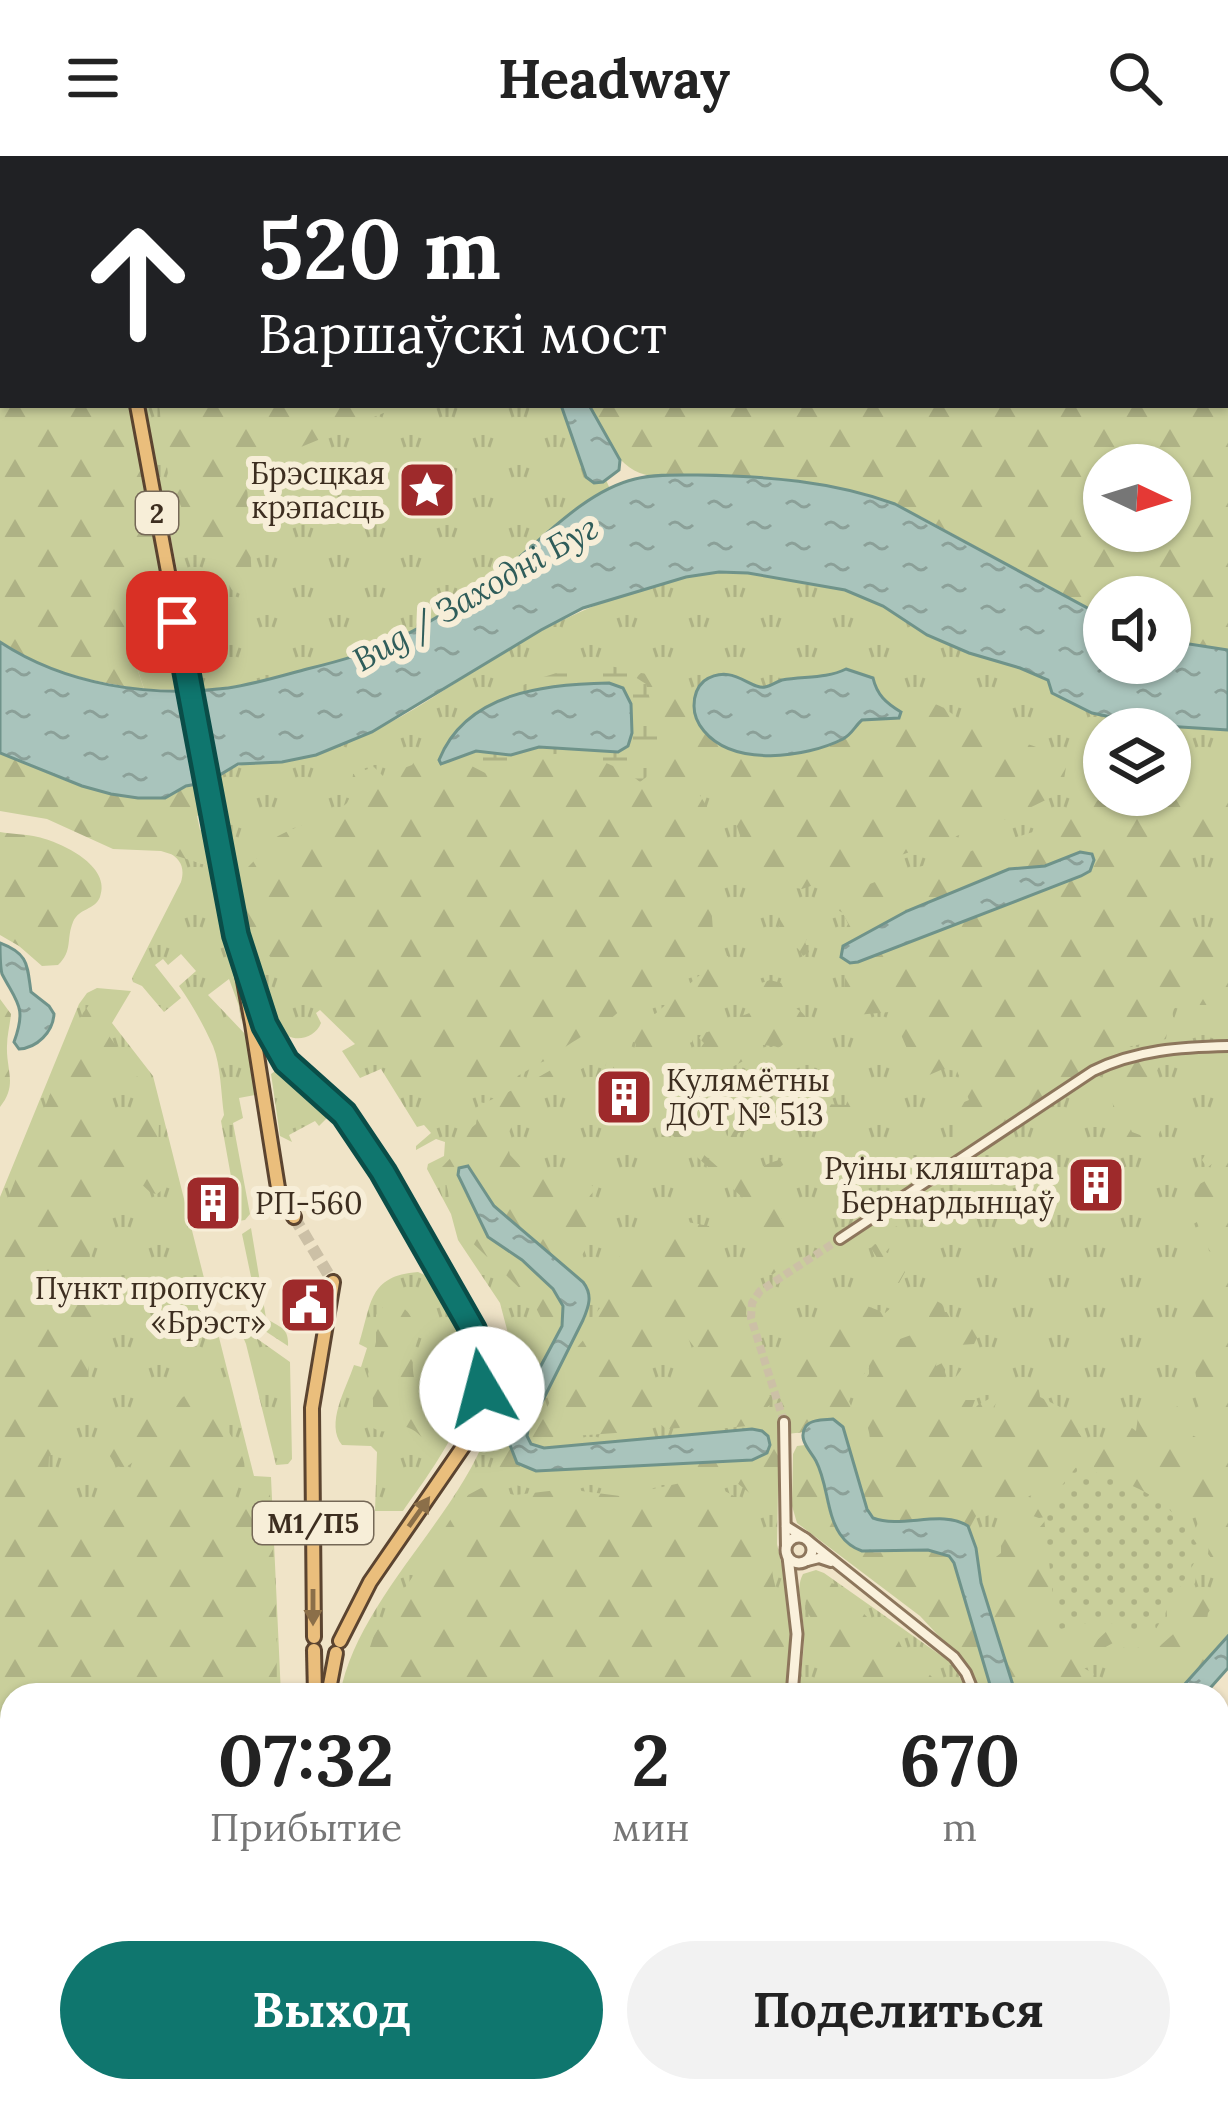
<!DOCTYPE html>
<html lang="ru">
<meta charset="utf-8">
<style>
body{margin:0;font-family:Lora,serif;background:#f2f2f2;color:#222;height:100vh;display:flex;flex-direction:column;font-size:45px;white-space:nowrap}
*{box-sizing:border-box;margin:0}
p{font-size:39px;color:#767676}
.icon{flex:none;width:66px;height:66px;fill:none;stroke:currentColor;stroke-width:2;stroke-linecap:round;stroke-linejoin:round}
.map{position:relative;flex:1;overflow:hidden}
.side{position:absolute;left:0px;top:1527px;width:1230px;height:420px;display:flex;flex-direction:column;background:#fff;border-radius:36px 36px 0 0;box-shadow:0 3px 9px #0004}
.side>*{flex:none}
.banner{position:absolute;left:0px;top:0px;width:1230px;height:252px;box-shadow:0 3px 9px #0004;background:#202124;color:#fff;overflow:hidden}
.needle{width:78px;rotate:94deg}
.controls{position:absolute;left:1083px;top:288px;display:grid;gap:24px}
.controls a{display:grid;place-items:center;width:108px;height:108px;border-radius:50%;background:#fff;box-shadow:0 3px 9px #0004;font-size:60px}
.pin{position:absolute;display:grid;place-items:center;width:102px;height:102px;color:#fff;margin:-51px;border-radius:24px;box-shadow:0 6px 18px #0006}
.me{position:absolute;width:132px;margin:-66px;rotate:352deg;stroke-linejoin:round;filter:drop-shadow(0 0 9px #0008)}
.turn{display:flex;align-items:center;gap:42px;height:252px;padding:0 60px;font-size:54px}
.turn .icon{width:156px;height:156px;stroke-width:2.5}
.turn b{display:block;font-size:84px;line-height:102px}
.eta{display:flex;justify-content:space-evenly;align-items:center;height:204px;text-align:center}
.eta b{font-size:72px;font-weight:700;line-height:84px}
.button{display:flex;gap:24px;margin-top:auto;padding:24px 60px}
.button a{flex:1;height:138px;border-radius:72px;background:#0f766e;color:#fff;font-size:48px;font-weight:700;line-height:138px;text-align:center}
.button a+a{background:#f2f2f2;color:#222}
header{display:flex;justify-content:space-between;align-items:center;height:156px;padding:0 60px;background:#fff;font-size:54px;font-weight:700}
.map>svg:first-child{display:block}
.grass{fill:url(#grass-tufts);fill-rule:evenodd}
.forest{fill:url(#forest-firs);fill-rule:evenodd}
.wetland{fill:url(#wetland-marsh)}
.garden{fill:url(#garden-dots)}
.water{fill:url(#water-ripples);stroke:#6f938a;stroke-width:3}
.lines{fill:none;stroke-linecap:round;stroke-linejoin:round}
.stream{stroke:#6f938a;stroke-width:3}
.minor-tunnel{stroke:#ccc0a6;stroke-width:8;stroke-dasharray:8 4;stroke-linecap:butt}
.trunk-tunnel{stroke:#ccc0a6;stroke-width:12;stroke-dasharray:12 6;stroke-linecap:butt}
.minor-casing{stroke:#8d765c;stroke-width:14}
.tertiary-casing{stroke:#8d765c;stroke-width:15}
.trunk-casing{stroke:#5b4430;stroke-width:18}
.minor{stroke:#faf1dc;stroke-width:8}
.tertiary{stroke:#faf1dc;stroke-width:9}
.trunk{stroke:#eabe7c;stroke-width:12}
.oneway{fill:#8b6f49}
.route-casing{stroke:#0a4d48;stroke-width:30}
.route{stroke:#0f766e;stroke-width:21}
.labels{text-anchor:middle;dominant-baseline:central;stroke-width:12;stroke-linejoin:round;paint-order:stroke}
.shield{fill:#f7eed8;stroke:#756857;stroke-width:3}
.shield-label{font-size:27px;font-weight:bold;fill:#3d2e20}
.poi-label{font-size:30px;fill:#3d2e20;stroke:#f7eed8;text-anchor:end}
.water-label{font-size:33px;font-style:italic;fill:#2f5d5a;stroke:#f7eed8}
</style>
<header><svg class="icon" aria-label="menu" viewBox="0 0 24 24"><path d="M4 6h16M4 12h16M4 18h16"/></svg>Headway<svg class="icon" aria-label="search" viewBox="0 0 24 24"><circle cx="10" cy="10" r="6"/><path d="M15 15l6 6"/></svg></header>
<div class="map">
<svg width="1228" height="1947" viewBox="0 0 1228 1947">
<defs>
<pattern id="grass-tufts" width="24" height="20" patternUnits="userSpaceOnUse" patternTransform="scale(3)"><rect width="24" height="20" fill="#c9cf9b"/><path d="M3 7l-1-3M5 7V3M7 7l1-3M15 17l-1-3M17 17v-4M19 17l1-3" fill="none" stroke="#aeb285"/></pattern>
<pattern id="forest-firs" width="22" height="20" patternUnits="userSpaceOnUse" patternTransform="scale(3)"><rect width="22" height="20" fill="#c9cf9b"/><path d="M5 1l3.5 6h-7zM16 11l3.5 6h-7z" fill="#aeb285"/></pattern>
<pattern id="wetland-marsh" width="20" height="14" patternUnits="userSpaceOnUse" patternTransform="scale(3)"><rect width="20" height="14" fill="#c9cf9b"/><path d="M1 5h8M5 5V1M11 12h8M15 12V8" fill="none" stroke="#aeb285"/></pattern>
<pattern id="garden-dots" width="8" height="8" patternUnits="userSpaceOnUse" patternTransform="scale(3)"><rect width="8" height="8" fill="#c9cf9b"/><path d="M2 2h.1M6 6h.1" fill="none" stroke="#aeb285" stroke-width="1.8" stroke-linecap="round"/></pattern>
<pattern id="water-ripples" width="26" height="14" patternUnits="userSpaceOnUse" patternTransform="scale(3)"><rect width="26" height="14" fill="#a9c4bc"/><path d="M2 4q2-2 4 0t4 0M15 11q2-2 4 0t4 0" fill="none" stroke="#8ba098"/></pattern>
</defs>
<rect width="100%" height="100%" fill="#f0e4c8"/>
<!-- grass -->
<g class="grass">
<path d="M99,0h607l-5,3h-601z"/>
<path d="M145,249h416l25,72 11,7 9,-4 4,9c-45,27 -81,65 -124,96 -29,21 -62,42 -94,57 -52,24 -140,45 -197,48l-13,-70 2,-14z"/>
<path d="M719,416l29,1 97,17 38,16 44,29 42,18 51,15 106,50 23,7 79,5v906l-53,59h-159l-35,-112 -5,-35 -109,-39 -24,-82 -36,-2 -3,7 -25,3 -2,109 14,61 2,30 -5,60h-448c13,-76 85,-149 124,-215 21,-34 33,-73 49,-109l2,-11 -15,-57 -42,-63 -7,-26 -24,-45 1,-5 16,-8 1,-14 -9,-3 -20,11v-4l15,-13 -7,-8 -7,2 -36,-58 -21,9 -18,-27 13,-7 -35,-34 -4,3 5,10c-5,13 -21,19 -33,13 -34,-47 -50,-102 -59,-158 -2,-16 -2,-32 -5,-47l-3,-1 -10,-50c35,-25 49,-13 88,-21 24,-5 47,-16 69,-26 42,-18 81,-47 120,-71 73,-46 144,-78 231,-90zM1104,573h66v66h-66z"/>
<path d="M168,454l15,80 -39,-1 -8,-24 13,-29z"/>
<path d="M168,696l47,16 28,145 -2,8 -2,-15 -10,-27 -21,16 38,40 9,60 -16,3 4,20 -10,5 17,91 -5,6 -6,1 -18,-100 3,-6c-3,-21 -3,-49 -11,-69 -10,-22 -20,-40 -34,-60l17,-15 -15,-17 -13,11 -5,-6 -8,6 26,33 -17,14 -22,-26 -9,-4 -1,-4 49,-96c4,-14 0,-23 -13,-30z"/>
<path d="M97,832l34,3 -19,32 41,53 101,400 17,1 10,218h-269v396h252l-2,12h-262v-906l79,-193 8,-11z"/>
<path d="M281,911l46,46v5l-8,8 -4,-5 -26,14 3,7 -12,-6 -9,-62z"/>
<path d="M251,1072l15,90c14,10 23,9 22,28l-26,-17 -20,-95z"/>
<path d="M418,1116l9,4 6,8c12,21 36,52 39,75 8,48 -43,115 -69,152h-28l2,-59 -6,-6 -29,-1c-17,-21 4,-56 12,-80l7,2 6,-19 -8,-4c13,-41 9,-68 59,-72z"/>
<path d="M238,1169l52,37 2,97 -4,5 -12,1 -30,-121z"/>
<path d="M816,1414l8,3 129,91 16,31h-172c4,-21 7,-40 7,-62 0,-20 -10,-42 -1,-59z"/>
<path d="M1228,1570v377h-733l11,-12h712v-360z"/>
</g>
<!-- forest -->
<g class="forest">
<path d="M805,0h423v47l-1,-44h-425z"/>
<path d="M1228,81v413l-58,-9v-44h-66v20l-182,-100 -55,-23 -71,-14 -40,-4h-104c-35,-4 -49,-42 -63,-71h638zM1104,309h66v66h-66z"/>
<path d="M0,93l3,5v151h127l38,205 -19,26 -13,29 8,24c-53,-7 -99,-18 -144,-47z"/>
<path d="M159,249h244l-136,56 -16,12 -4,10 5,99 -1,7 -9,6 -10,-5 -25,-44 -19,-22 -20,-50z"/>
<path d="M641,517c73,9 38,38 75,69 25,22 99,13 127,-3 7,-4 12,-13 19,-19 11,-1 27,2 38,-2 13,-5 17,-15 33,-14 12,1 26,17 39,24 37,19 60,6 94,39l-4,25 -53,26 -207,71 -40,-7 -12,-18 -15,-43 -18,-37 3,-31 -24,-3 -16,13 29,47 28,63 -27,18 4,53c-25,26 -49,51 -81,68l-11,-3 -22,19h-7c-12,11 -30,17 -39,30l-12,4 -35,20 -43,5 -2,-7 -7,-1 -2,7 -39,7 -169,-160 -9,-47 4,-11 18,-18 13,-20 4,1c15,-10 66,-27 72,-35 5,-8 5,-20 6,-29l21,-7 9,9 29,-11 11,-16 17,5 1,9 9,-1 11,-7 171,-74z"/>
<path d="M0,597c48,19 102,49 156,45 17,-1 27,-13 44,-14l5,29 -8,3 3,14 7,-1 8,39 -54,-17 -48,-2 -66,-30 -47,-8z"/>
<path d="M1173,629l55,7v44l-30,2 -17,8 3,74 12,7h13l4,5 6,1 9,-6v78h-28l-14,-4 -14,9 2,13 -6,4 -2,12 -34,7 -36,12 -18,15 -114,75 -11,-4 2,-15 -3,-22 17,-7 -12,-29 -14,-2 -16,7 -16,-18 -18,-42 -4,-4 -54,5 -11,-5 -1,-8 21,-13 2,-21 -10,-5 -5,-19 10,-8 7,-14 -5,-11 -7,-4 -10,8 -6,14 -11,5 -4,6 4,10 -6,4c-7,-12 -16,-17 -24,-28l1,-12 126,-45 130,-40 48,-19 8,-11 43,-6h35v-8z"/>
<path d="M0,676c12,2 26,2 38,5 23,5 74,29 62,60 -5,13 -21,11 -27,25 -7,17 0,29 -15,43l-16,1 -23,-20 -19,-11z"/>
<path d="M728,800l2,9c-12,13 -11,18 -4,34 -8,7 -15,8 -24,4l-2,6 -10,2 -4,11 9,5 -3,15 -21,8 -11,-5 -7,10 -11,6 -8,-6 2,-12 -5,-2 1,7 -7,5 -13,-4 -7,17 -12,-4 -45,27 -5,8 -6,-2 -10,11 2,9 -17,11 -6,12 4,17 26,28 24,-14 7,3 1,7c12,0 21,-1 27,11l-9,10 6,3 26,-3 4,5 -28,29 -22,39 -78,-67 -29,-40 -7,5 1,7 29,59 34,23 31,29 10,17 -1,20 -54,106v8l9,22 22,10 2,7 -10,8c-81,1 -4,-132 11,-167l-10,-20 -75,-72 -15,-61 23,-24 -1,-9 12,-10 3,-22 5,1 44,-20 122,-69h5l62,-54z"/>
<path d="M770,824l11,3 3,6 -9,11 1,3 -5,3 -6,-1 -3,12 -10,11 -6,-2 -6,6 2,3 -10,11 1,5c12,-8 18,-22 31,-31 9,-6 20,-7 31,-12 15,7 20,25 3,34l-9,-3 -9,8 -17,-2c-14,17 -41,27 -62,33l-8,14h-6l-3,4 -8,-5 -2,-13 2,-4h-3l-4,4 3,12 -11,6 -8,-2 -4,4v8l80,71c22,1 38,-19 62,-18l-20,15 14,24 -7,17 12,13 -22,16 13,24 -9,7c-9,-15 -22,-31 -19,-49 2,-7 4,-14 3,-21l-14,-8 -97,-86 -15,-9 -3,-9 -13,-5 10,-17 -11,-3 3,-6 10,-4c9,6 18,8 29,5l3,-7 4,1 2,10 5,-3 13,2 13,-10 9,-13 -5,-5 4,-5c17,-2 36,-20 56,-22l1,-4 -9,-6 -1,-7 8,-10z"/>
<path d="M0,843l11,15c-1,11 -4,21 -4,32 -1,24 11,39 -7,61z"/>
<path d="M97,848l6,8 4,21 32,46 -3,10 -9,5 -10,-3 -10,-10 -10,1c-11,20 -5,43 18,50 14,-10 17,-33 37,-28l7,18 -1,30 12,28 -3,6 -10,8 -6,-1 -14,-13 -10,1 -34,39 -4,14 1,27 11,35 -1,30 -26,94 -25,37 -1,25 11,17 18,10 10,11 22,-3 18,-29 20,-22 -2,-9 -4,-1 -16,12 -9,-2 -8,-13 1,-8 3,-3 17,2c13,-26 11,-26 41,-28 6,-6 9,-19 18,-22 23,-10 32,21 39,35 12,21 29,39 7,61v9l9,2 15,-16 8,3 4,7 6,104 1,96h-262l-15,-16v-211l4,-3v-5l-4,-3v-239l83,-205 6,-8z"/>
<path d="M1140,905h17l1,8 -6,9h-6l2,11 9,1 5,11 -6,8 11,4 -3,16 -4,2 -3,8 -7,-2 -10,-20 -16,2 -2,9 8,-1 2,5 8,3 5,7 -4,5 -8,-2 -8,3 -3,-13h-14l-3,-13 -7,5h-13l8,-11 13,-3 8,2 -2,-19 5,-11 -3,-8 7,-10z"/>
<path d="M849,941h6l8,13 -3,5 -4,-3c-11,7 -17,1 -28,8l-1,3 4,2 11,-3 9,1 -9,12 -22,7 -2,-3 4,-15 -5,-5 7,-15 22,1z"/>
<path d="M742,953l6,3 1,6 7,-4 4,4 -10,12 -12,3 -2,5 12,15 -2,7 -6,4 -9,-2 -9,-18 6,-9v-6l6,-4 1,-6z"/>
<path d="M1207,996h7l4,9 8,1 2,-4v102l-19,-9 -3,-15 -9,-14 -11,6 -4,-6 3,-7 5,-3 7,5 11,-10 -1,-3 -6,3 -6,-6 -1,-14 13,-7h9v-16l-3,-1 -6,5 -5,-8z"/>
<path d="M671,1063l38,7 8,27 41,32 -11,15 -1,14 24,72 -2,6 4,11 -15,13 -9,1v9l-43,4 -15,-9 -11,7 -13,1 -12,-11 -6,13 -10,2 -3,-12 -6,11 -55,4 3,-23 -10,4 -5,23 -16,4 -11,-1 -6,-7 2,-8 8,-5 20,-39 -5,-1 14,-25 17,-20 -3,-8 18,-22 -2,-21 36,-51zM670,1174l13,2 26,35v14l-61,5 -8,-17 10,-18z"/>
<path d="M893,1069l9,4c3,7 1,14 -4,19h-9l-3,4 6,4 1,7 10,4 2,5 -6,11 -8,-1v-10l-4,2 -16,-26 4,-4 4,1 4,-18z"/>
<path d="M1200,1112l28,1v167l-19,-12 -8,-12 -7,-50 -9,-24 3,-7c-18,-21 -6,-46 12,-63z"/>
<path d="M933,1143l11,6 -1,7h6l6,19 10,4 7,-14h6l2,11 -6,12 -15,1 -7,8 -6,-7v-6h-7l-7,10 5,5 -1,11 10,-5 -2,20 8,1 15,-20 10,-2 6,5 -2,3 8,7 -5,10 -9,-3 -6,5 -3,-4 -5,8 4,9h10l-5,13 8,-8 20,-11 2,4 -16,22 2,2 26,-22 9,-15 17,-2 2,14 20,10 20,5 4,7 -6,13 5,6 12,2 -7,35 -37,41 -12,2 -9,-3 10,-13 -2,-8 -9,2 -8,9 -41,13 5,-13 7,-7 -4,-4 -19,35 -3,-5 -83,-2c-20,-6 -21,-29 -25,-47 12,-19 18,-40 3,-60h-9l6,-14 -2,-9 13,-18v-14l10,-2 7,-14 39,-14 5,-17 -3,-9z"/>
<path d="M394,1147c39,14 6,60 26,88l25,3c12,17 8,41 -13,50 -9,-3 -14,-13 -23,-16 -16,-6 -18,10 -36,0v-28l-5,-26 8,-32v-27l9,-10z"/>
<path d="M862,1148l23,9 6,-5 8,16 -5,6 -7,2v-11l-8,-5 -5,27 -12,14 3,16 -15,15 3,6 -5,5 4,9 -4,6 14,39 -3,8 -5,2 -11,-36 -36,-2 -3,7 -15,1c-2,-24 -13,-41 -19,-64 30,-24 56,-51 92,-65z"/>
<path d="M1149,1243l10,8 -4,16 17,-5 5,-12 7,9 -5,4 2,10 26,14 -1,9 8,-5 14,9v106l-15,-2 -5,-6 3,-24 -8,1 -5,13h-10v-5c8,-9 15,-21 7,-32l-7,9 -12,-9 -6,8 -77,-38 2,-24 11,-12 2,-13 16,-6 12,9 3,-21z"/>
<path d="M774,1258l5,6 -2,82 -4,6 -6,-1 -30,-24 -13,-6 -40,-7 2,-6 66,-4 14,-27 -14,-4 10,-12z"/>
<path d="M805,1289c6,8 11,15 14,24 8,22 8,54 25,71 30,29 81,-6 108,19l41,136h-12l-17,-32 -44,-47 -123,-93 -5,-17 1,-52 4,-8z"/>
<path d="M690,1325c33,6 58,17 74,49 8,16 6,38 11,55 11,38 11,70 4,110h-425l20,-60 88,-133 6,-7 13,-7 34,7 51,-6 54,7z"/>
<path d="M1007,1358h12l6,14 -13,5 3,7 10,5 20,-24 3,11 -8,10 3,7 9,-13 -5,33 13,12 -1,30 -10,8 6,15 24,-3 10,-13 3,7 -6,5 7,14 15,-14 -3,-18 23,11 -4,6 4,4 15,-9 6,6 -5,7 1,7c-11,7 -20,5 -32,-1l-13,7 -4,8 -14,6v3l12,7 -5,7 5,4 9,-1 -2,6 -7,4 -4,-3 -6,4h-68l-38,-124 23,-18v-15l-7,-2v-8l11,-3z"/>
<path d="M1185,1415l11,6 -1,6 -5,6 4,2 -5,11 15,-5 9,2 2,4 -7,10 -2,13 19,-19h3v29l-53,59h-31l12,-13 -2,-8h-5l-5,-7 8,-5 1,-10 34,-30v-3l-27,8 7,-11 -1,-12z"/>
<path d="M819,1424l16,4 33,34 14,6 15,13 14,30 19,8 6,6 15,1 4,8 -3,5h-97l-20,-16 -5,-8 -8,-37 -17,-25 2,-20z"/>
<path d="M12,1690v106h-11l-1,-100z"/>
</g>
<!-- wetland -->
<g class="wetland">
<path d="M596,508l25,4 25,16 12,47 1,36 -19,15c-25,-20 -70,-35 -102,-25 -15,4 -30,14 -45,20l-37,-19 20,-7 35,4 28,-8 65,4 -5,-68 -69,6 -39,14c36,-23 63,-31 105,-39z"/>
<path d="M1228,1692v255h-13l-2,-12h5v-236z"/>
<path d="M1049,1935h81l4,12h-87z"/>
</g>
<!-- garden -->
<path class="garden" d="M1077,1310c61,21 89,26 124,85l-48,83 -54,-14 -42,10 -14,-120z"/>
<!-- water -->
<g class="water">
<path d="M561,249h28l31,55 -1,10 -16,12 -9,1 -8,-6z"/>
<path d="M698,319c68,1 134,6 197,29l209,113v46h66v-22l58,9v80l-79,-5 -57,-12 -40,-20 -4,-13 -28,-12 -51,-15 -42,-18 -44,-29 -38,-16 -97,-17 -29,-1 -33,5 -103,31 -42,22 -169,102 -56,23 -34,7 -44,2 -30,18 -22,4 -21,12h-27l-27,-4 -29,-8 -82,-33v-111c65,43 150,56 228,46 27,-4 53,-12 79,-19 29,-7 60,-15 87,-28 32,-16 64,-36 93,-57 45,-33 93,-92 148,-105 20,-5 43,-4 63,-4z"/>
<path d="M846,513l27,9c4,17 13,25 28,34l-2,6 -37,2c-7,6 -10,14 -19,19 -38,19 -109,28 -139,-8 -6,-7 -10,-15 -10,-25 0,-10 3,-19 10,-25 28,-19 46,9 61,6 6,-1 11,-5 17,-7 22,-4 44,-1 64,-11z"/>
<path d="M609,527l14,5 8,16 1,29 -4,13 -10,6 -79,-5 -28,8 -35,-4 -35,13 -2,-4c27,-68 107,-76 170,-77z"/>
<path d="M1080,696l12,2 2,6 -4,11 -9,5 -223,86 -8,1 -9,-6 2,-11 64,-35 102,-42 36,-3z"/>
<path d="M0,787c29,11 27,22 31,49l18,14 5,8c-1,18 -17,34 -35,35l-5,-7c13,-35 3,-39 -12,-68 -2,-8 -2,-21 -2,-31z"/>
<path d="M468,1010l26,40 89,76c10,13 6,24 0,38l-55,110 -1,6 4,8 13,4 208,-19 10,2 6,5 2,9 -3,8 -15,7 -216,11 -19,-8 -9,-23 2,-16 52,-98 1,-20 -10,-17 -31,-29 -34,-23 -30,-62 1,-7z"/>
<path d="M833,1263l10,8 24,82 6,9c29,11 69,-9 95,8l8,22 5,35 35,112h-23l-39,-132 -5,-7 -21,-6 -66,1c-9,-3 -16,-8 -22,-17 -14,-21 -12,-50 -24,-73 -6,-11 -19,-22 -10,-35 6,-7 19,-6 27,-7z"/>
<path d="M1228,1480v32l-24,27h-29z"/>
</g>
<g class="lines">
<!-- stream -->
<g class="stream">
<path d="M1218,1717l10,-6"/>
<path d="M588,1935l5,12"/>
<path d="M1200,1935l2,12"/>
<path d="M937,1947v-12"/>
</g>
<!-- minor-tunnel -->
<path class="minor-tunnel" d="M784,1266l-33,-104 1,-15 8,-12 80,-52"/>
<!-- trunk-tunnel -->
<path class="trunk-tunnel" d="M294,1061l39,65"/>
<!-- minor casing -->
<g class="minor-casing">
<g id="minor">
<path d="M840,1083l253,-168c43,-21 88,-24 135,-25"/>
<path d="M784,1266l2,126"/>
<path d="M786,1370l19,12"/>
<path d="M810,1386l144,115 12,16 9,22"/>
<path d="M807,1405l12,-3 12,4"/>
<path d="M1218,1570l10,-4"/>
</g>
</g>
<!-- tertiary casing -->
<g class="tertiary-casing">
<g id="tertiary">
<circle cx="799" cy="1394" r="13"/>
<path d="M788,1401l9,77 -5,61"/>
<path d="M485,1947l11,-12"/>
</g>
</g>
<!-- trunk casing -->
<g class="trunk-casing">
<g id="trunk">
<path d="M91,0v3"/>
<path d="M137,249l115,619 26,164 16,29"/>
<path d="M252,832l13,37 14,28 15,18 50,43 37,56 92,160 11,32 -2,27 -15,52 -97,141 -30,59"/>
<path d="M314,1481l-2,-229 21,-126"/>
<path d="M314,1494l1,45"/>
<path d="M328,1539l8,-42"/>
<path d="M270,1947l2,-12"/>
<path d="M286,1947l2,-12"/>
</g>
</g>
<!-- minor -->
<use href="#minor" class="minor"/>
<!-- tertiary -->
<use href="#tertiary" class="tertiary"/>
<!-- trunk -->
<use href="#trunk" class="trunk"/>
</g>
<!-- one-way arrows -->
<defs><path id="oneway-solid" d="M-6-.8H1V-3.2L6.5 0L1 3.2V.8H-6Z" transform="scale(3)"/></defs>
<g class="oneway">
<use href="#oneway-solid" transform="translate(419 1356) rotate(-55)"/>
<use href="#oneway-solid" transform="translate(313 1451) rotate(90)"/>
</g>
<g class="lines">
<!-- route casing -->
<g class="route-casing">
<path id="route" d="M177,466l59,313 29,90 21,37 58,52 39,58 90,158 11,32 -2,27"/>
</g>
<!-- route -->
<use href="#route" class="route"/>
</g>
<!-- icons -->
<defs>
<g id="sight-square" transform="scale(3)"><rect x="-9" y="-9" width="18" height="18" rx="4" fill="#9e2a2b" stroke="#f7eed8"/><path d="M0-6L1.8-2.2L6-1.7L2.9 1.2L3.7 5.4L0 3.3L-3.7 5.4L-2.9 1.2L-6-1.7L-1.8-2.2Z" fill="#fff"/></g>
<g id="building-square" transform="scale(3)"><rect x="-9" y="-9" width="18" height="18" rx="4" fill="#9e2a2b" stroke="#f7eed8"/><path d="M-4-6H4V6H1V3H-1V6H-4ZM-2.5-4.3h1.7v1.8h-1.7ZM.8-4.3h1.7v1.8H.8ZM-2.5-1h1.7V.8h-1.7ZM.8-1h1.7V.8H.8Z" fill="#fff"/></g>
<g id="civic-square" transform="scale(3)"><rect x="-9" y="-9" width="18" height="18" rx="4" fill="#9e2a2b" stroke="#f7eed8"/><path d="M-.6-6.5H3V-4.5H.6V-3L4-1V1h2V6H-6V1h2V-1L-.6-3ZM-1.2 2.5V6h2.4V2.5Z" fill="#fff"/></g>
</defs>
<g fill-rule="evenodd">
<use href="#sight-square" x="427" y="334"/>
<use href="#building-square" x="624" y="941"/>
<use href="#building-square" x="1096" y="1029"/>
<use href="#building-square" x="213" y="1047"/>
<use href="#civic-square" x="308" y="1149"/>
</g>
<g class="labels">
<!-- shield labels -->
<g class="shield">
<rect x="136" y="336" width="42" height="42" rx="9"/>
<rect x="253" y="1346" width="120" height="42" rx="9"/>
</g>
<g class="shield-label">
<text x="157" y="357">2</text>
<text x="313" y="1367">М1/П5</text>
</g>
<!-- poi labels -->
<g class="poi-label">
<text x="385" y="317">Брэсцкая<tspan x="385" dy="34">крэпасць</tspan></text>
<text x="666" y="924" text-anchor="start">Кулямётны<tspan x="666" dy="34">ДОТ № 513</tspan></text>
<text x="1054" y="1012">Руіны кляштара<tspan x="1054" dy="34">Бернардынцаў</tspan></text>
<text x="255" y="1047" text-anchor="start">РП-560</text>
<text x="266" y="1132">Пункт пропуску<tspan x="266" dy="34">«Брэст»</tspan></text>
</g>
<!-- water labels -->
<g class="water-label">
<text transform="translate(475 437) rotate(-30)">Bug / Заходні Буг</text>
</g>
</g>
</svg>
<div class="controls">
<a><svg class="needle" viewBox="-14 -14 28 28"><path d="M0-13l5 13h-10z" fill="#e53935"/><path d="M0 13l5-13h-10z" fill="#767676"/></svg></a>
<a><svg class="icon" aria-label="sound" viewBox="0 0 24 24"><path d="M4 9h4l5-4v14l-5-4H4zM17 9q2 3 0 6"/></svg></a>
<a><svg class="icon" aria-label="layers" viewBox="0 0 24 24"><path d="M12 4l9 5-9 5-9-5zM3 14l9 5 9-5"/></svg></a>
</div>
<div class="pin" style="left:177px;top:466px;background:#d93025"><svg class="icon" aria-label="arrive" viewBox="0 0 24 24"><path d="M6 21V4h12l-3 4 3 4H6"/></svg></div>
<svg class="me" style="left:482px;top:1233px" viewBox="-20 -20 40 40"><circle r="19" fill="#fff"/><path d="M0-13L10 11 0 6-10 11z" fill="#0f766e"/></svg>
<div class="banner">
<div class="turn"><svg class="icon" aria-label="ahead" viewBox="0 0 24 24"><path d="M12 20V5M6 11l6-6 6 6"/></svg><div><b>520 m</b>Варшаўскі мост</div></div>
</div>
<section class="side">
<div class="eta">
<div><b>07:32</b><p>Прибытие</p></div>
<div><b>2</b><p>мин</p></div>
<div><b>670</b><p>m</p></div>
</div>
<div class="button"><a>Выход</a><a>Поделиться</a></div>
</section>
</div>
